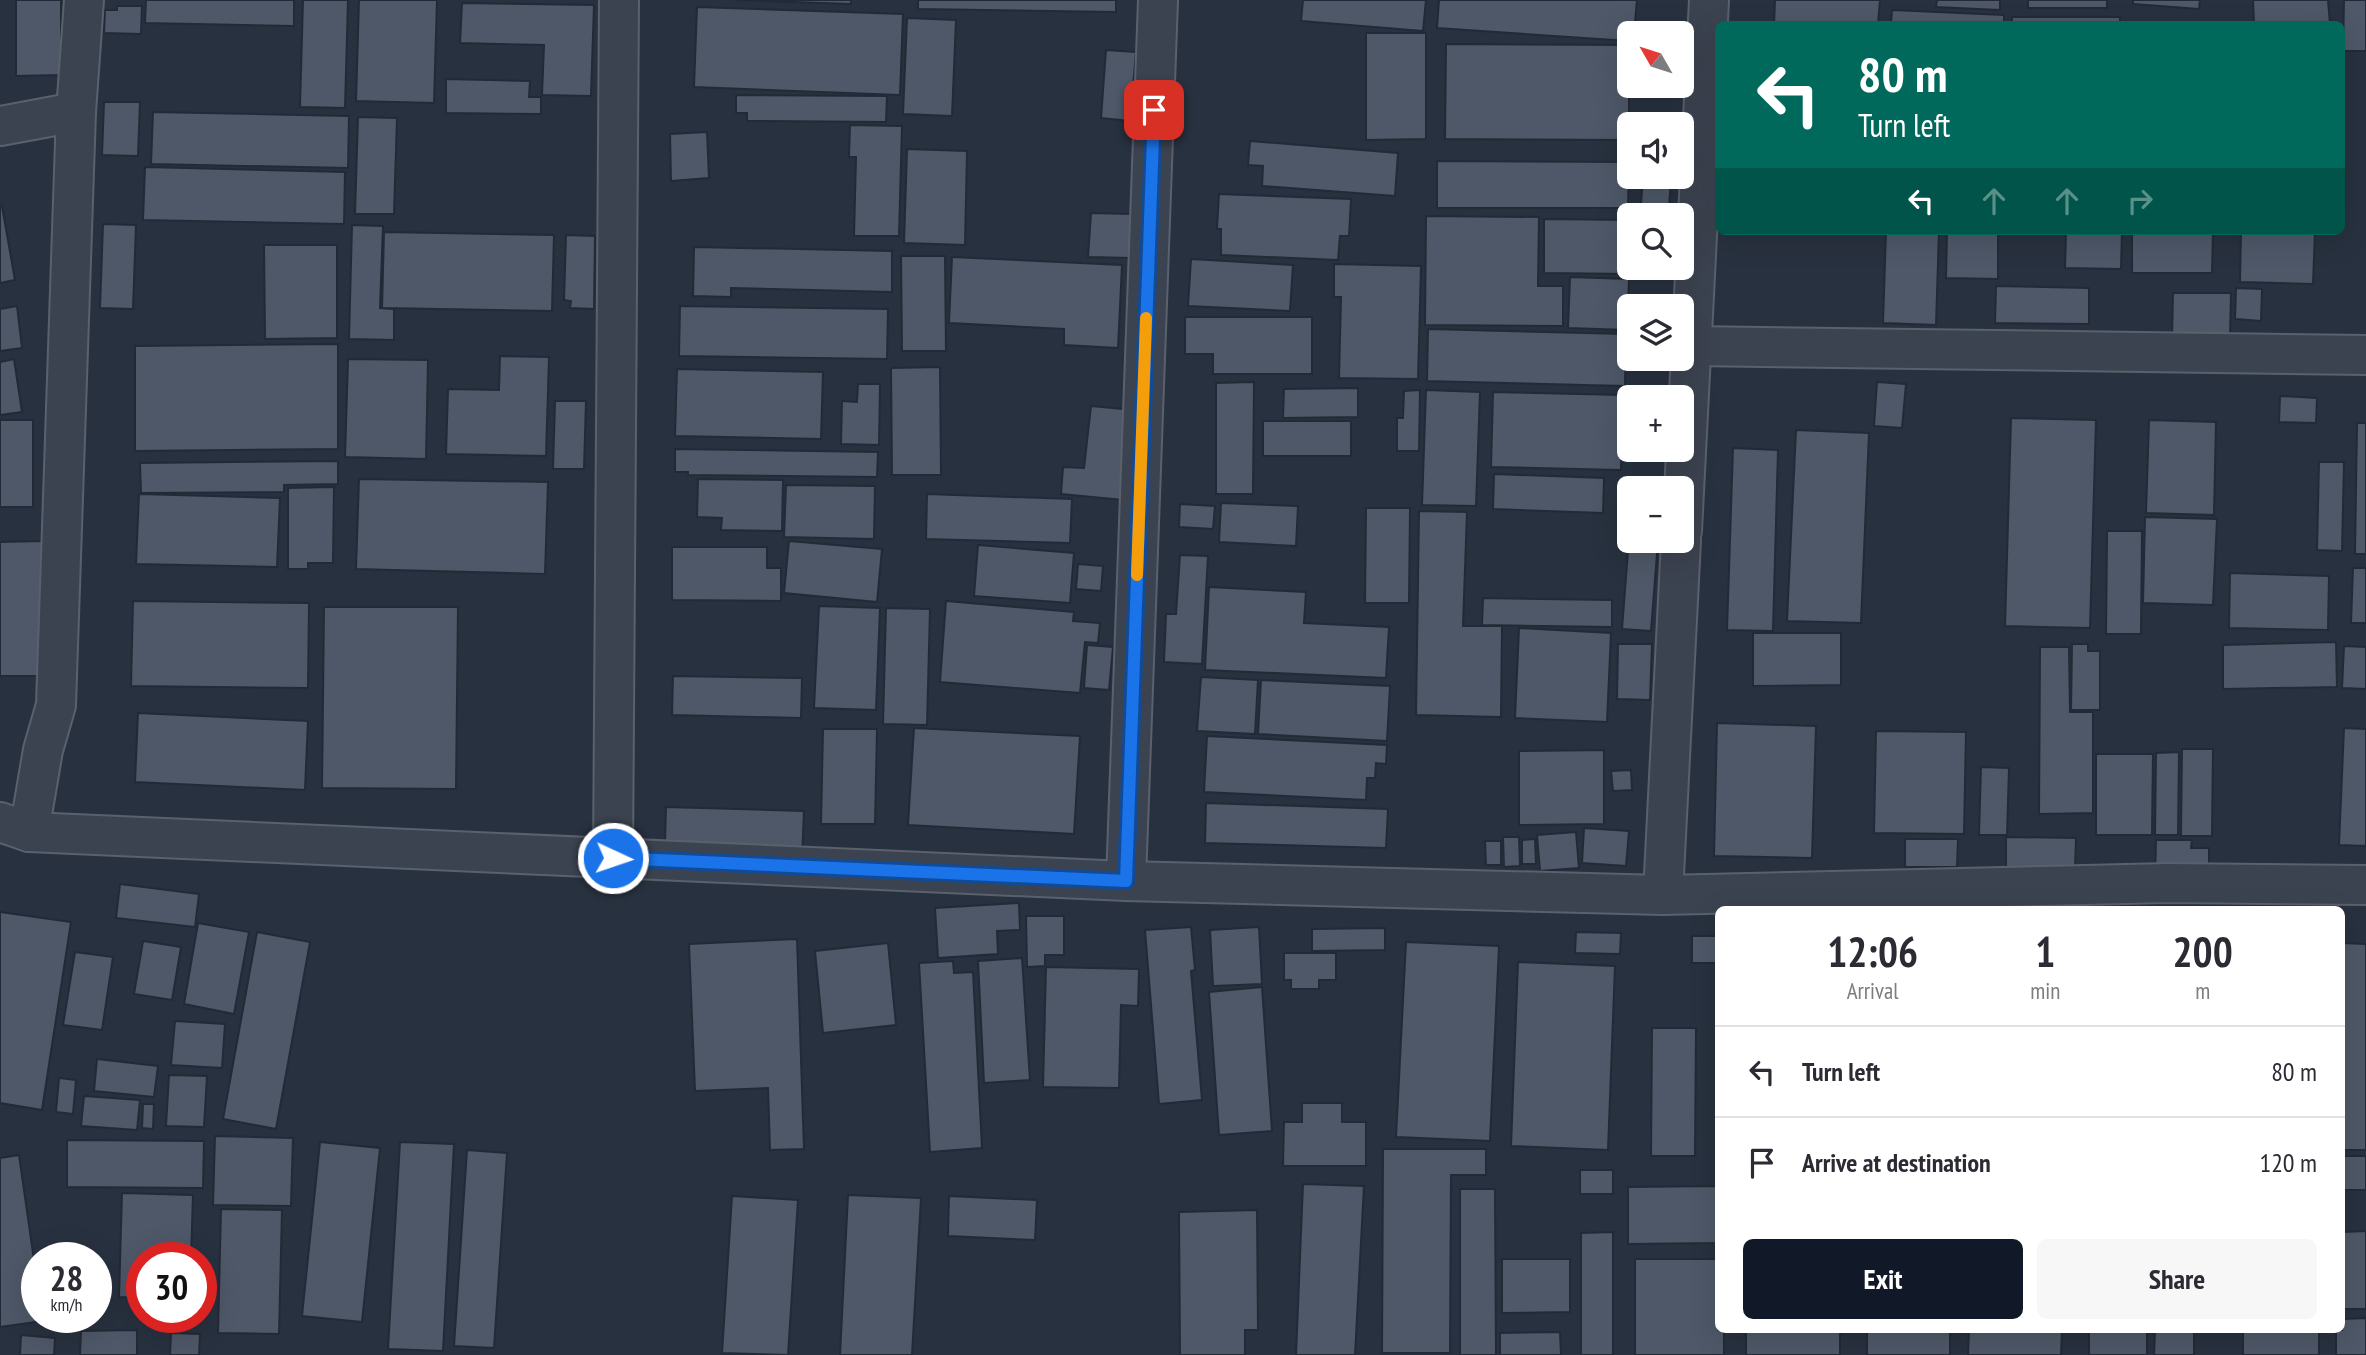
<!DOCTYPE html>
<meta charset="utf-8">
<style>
body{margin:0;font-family:"PT Sans Narrow",sans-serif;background:#f7f7f7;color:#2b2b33;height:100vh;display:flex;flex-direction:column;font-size:26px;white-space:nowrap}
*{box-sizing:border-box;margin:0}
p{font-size:23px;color:#7c7c81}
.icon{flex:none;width:38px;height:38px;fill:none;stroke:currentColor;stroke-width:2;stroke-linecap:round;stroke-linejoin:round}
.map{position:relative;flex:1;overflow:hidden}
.drawer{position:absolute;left:1715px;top:906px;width:630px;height:427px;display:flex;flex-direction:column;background:#fff;border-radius:10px;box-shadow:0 7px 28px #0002}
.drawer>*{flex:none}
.banner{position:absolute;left:1715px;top:21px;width:630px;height:214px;border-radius:10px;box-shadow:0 7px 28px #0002;background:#00695c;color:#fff;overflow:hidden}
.needle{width:46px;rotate:309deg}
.tools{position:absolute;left:1617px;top:21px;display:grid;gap:14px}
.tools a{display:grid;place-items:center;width:77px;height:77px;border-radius:10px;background:#fff;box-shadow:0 7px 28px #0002;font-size:35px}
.speed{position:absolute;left:21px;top:1242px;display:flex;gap:14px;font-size:35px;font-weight:700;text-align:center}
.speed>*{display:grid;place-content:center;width:91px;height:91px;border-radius:50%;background:#fff;box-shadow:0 7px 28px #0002;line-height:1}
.speed small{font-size:18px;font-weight:400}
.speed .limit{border:10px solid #d22;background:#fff;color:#111}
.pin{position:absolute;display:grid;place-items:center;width:60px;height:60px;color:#fff;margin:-30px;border-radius:14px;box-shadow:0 4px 10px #0006}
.me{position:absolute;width:77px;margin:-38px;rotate:93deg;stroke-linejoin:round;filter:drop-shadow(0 0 5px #0008)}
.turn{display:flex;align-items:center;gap:24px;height:147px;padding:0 28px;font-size:32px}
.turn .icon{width:91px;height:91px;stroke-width:2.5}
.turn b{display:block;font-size:49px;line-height:60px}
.lanes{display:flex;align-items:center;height:66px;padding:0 28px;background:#0003;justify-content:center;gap:35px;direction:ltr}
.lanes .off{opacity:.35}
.eta{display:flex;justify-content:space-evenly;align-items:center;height:119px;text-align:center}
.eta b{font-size:42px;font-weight:700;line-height:49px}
.action{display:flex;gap:14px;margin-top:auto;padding:14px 28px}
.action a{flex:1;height:80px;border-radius:10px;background:#111827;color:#fff;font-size:28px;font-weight:700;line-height:80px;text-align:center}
.action a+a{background:#f7f7f7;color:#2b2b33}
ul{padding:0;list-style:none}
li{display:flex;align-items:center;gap:21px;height:91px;padding:0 28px;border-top:2px solid #e1e1e2}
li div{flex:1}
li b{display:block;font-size:26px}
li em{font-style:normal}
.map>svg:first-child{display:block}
.building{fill:#4e5868;stroke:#232a37;stroke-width:2}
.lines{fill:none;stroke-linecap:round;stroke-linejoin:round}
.minor-casing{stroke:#5a616d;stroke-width:42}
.minor{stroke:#3c4350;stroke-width:38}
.route-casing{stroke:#114b97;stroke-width:18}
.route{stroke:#1a73e8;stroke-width:12}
.slow{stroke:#f59e0b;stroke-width:12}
</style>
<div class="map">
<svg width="2366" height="1355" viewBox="0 0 2366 1355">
<rect width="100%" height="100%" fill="#28313f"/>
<!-- building -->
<g class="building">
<path d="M16,0h45v75l-45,1z"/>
<path d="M146,0h148v26l-149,-3z"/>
<path d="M303,0h45l-3,108 -45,-1z"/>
<path d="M359,0h78l-3,103 -78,-2z"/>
<path d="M737,0h114v4z"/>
<path d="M918,0h198v12l-198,-3z"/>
<path d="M1303,0h123l-3,31 -122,-10z"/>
<path d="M1439,0h198l-3,33h-5v8l-192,-13z"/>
<path d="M1775,0h105l-2,24h-104z"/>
<path d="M1937,0h63v10l-64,-3z"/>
<rect x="2028" y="0" width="79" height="8"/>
<path d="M2133,0h67l-1,9 -66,-5z"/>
<path d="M2253,0h75l2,24h-76z"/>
<path d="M2344,0h22v51h-23z"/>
<path d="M462,3l132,2 -3,91 -49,-1 2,-50 -84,-2z"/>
<path d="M117,6h25l-1,28 -37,-1 1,-23h12z"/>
<path d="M697,7l206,7 -3,81 -206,-8z"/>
<path d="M1892,10l112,5v9h-113z"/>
<rect x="2012" y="17" width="108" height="7"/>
<path d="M907,18l49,2 -4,96 -49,-2z"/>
<path d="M1366,33h60v106l-60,1z"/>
<path d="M1446,44l183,1v95l-184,-1z"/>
<path d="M1106,50l30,2 -6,69 -29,-3z"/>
<path d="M446,79l84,2 -1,16h12v17l-95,-1z"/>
<path d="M736,95l151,1 -1,26 -139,-1v-8h-11z"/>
<path d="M104,102h36l-2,54 -36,-1z"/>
<path d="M153,112l196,4 -1,52 -197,-4z"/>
<path d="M358,117l39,1 -3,96h-39z"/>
<path d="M850,125l52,1 -3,110h-45l2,-79h-7z"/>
<path d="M707,132l2,46 -38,3 -1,-47z"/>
<path d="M1250,141l148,12 -3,43 -133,-10 1,-20 -15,-1z"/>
<path d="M907,149l60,2 -2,94 -61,-2z"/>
<path d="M1437,161l192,1 -1,46h-191z"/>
<path d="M145,167l200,5 -1,52 -201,-4z"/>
<path d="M1643,178l28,2 -2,26 -28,-2z"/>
<path d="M1219,194l132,5 -2,37h-9l-2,24 -117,-5v-26h-4z"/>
<path d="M0,206h2l13,74 -15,3z"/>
<path d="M1091,213l42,1 -2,44 -43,-1z"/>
<path d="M1426,216l113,1 -1,69h25v40l-138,-1z"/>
<path d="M1544,219l85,1v48h3v6l-88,-1z"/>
<path d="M103,224l33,1 -3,84 -33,-1z"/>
<path d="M352,225l31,1 -3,82 14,1v31l-45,-1z"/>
<path d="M1886,231h53l-3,94 -53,-2z"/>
<path d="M1947,231h51v48l-52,-1z"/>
<path d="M2066,231h56l-1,38 -56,-1z"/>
<path d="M2132,231h81l-1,42h-80z"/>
<path d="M2241,231h74l-2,53 -73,-2z"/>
<path d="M384,232l170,3 -2,76 -170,-3z"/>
<path d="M566,235l29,1 -1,73 -24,-1 1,-7 -7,-1z"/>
<path d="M264,245h73v93l-72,1z"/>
<path d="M694,247l198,4v41l-161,-4v9l-38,-1z"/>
<path d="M901,256h44l1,95h-44z"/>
<path d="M952,257l170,8 -4,83 -54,-3v-16l-115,-6z"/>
<path d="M1191,259l102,6 -3,46 -102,-5z"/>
<path d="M1334,264l87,2 -3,113 -79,-1 2,-81h-7z"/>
<path d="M1570,277l59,2 -2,51 -59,-2z"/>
<path d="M1996,286l93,2v36l-94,-1z"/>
<path d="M2236,288l26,1 -1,32 -26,-2z"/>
<path d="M2173,293h58l-1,44 -58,-1z"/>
<path d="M17,306l5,42 -22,3v-42z"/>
<path d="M680,306l208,3 -1,50 -208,-3z"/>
<path d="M1185,317h127v57h-99v-20h-28z"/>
<path d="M1428,329l198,5 -1,52 -198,-5z"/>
<path d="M338,344v105l-203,2v-105z"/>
<path d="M500,356l49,1 -3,99 -100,-2 2,-65 51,1z"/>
<path d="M14,359l8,53 -22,3v-53z"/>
<path d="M348,359l80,1 -2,99 -81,-2z"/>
<path d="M940,367l1,108h-49l-1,-107z"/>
<path d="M677,369l146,3 -2,67 -146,-3z"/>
<path d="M1254,382l-1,112h-37v-111z"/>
<path d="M1877,382l29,2 -4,44 -28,-2z"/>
<path d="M858,384h22l-1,61 -38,-1 1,-43 15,1z"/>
<path d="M1358,388v29l-75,1 1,-29z"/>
<path d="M1420,390l-1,61h-22v-33h6l1,-27z"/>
<path d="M1426,390l54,2 -4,114 -54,-1z"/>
<path d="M1493,392l130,3 -2,75 -130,-3z"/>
<path d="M2280,396l37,2 -1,25 -37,-1z"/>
<path d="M555,401h31l-2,68h-31z"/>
<path d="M1091,406l43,4 -10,90 -63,-6 2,-27 21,1z"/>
<path d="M2011,418l85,2 -6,208 -85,-2z"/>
<rect x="0" y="420" width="33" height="87"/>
<path d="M2149,420l67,2 -2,93 -68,-2z"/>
<rect x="1263" y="421" width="88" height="35"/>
<path d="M2357,423h9v131h-11z"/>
<path d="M1796,430l73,3 -8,190 -74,-2z"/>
<path d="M1733,448l45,2 -5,181 -46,-1z"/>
<path d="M675,449l203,3 -1,25 -189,-2v-3h-13z"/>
<path d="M338,461v23l-54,1v7l-143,1 -1,-30z"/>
<path d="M2319,462h25l-2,89 -25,-1z"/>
<path d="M1494,474l110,4 -1,35 -110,-4z"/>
<path d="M359,479l189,3 -3,92 -189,-5z"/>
<path d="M698,479l85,1 -1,51 -61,-1 1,-12 -25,-1z"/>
<path d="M786,485l89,1 -1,53 -90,-2z"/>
<path d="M334,487l-1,76h-25v6h-20v-81z"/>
<path d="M139,494l141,4 -3,69 -141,-3z"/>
<path d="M927,494l145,5 -2,44 -144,-4z"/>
<path d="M1221,503l77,3 -2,40 -77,-4z"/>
<path d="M1180,504l35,2 -2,23 -34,-2z"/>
<path d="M1366,508h44l-1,95h-44z"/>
<path d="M1419,511l48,1 -4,114h39l-1,91 -85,-2z"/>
<path d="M2145,517l72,2 -4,86 -70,-2z"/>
<path d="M2107,531h35l-1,103h-35z"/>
<path d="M1629,538v3h29l-7,90 -29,-2z"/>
<path d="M43,541v135h-43v-134z"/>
<path d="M789,541l93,8 -5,53 -93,-9z"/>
<path d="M978,545l96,8 -4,50 -96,-7z"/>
<path d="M672,547h95v21h14v33l-109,-1z"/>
<path d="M1180,555l28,1 -6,108 -38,-2 2,-48h10z"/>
<path d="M1078,564l25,2 -2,25 -25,-2z"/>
<path d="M2353,568h13v55h-15z"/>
<path d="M2230,573l99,3 -1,54 -99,-2z"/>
<path d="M1209,587l97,5 -2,31 85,4 -3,51 -181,-8z"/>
<path d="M1483,598l129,2v27l-130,-2z"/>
<path d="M133,601l176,2 -1,85 -177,-2z"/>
<path d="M946,601l128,11 -1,9 27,2 -2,20 -13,-1 -5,51 -140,-11z"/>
<path d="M819,606l61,2 -4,102 -62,-2z"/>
<path d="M324,607h134l-2,182 -134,-1z"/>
<path d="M886,608l44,1 -3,116 -44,-1z"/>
<path d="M1519,628l92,5 -4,89 -92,-4z"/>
<path d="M1753,633h88v52l-88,1z"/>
<path d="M2336,642l1,45 -114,2v-44z"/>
<path d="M1618,644h34l-2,56 -33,-1z"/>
<path d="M2072,644h16v7h12v59h-29z"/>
<path d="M1087,645l26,2 -4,43 -25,-2z"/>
<path d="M2344,646l22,1v42l-24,-1z"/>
<path d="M2040,647h29l1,65h23v101l-54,1z"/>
<path d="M673,676l129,2 -1,40 -129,-3z"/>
<path d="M1201,677l57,3 -3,54 -58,-3z"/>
<path d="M1261,680l129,6 -3,55 -129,-7z"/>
<path d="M138,713l170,8 -3,69 -170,-8z"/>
<path d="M1717,723l99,3 -4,132 -98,-2z"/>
<path d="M914,728l166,8 -6,98 -166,-9z"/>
<path d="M2344,728l22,1v117l-27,-1z"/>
<path d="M823,729h54l-2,95h-54z"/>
<path d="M1876,731l90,1 -2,102 -90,-1z"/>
<path d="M1207,736l180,9 -1,19 -10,-1 -1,15h-8l-1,22 -162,-8z"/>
<path d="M2182,749h31l-1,87h-31z"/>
<path d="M1604,750v74l-85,1v-74z"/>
<path d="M2179,752l-1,83h-23l1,-82z"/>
<path d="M2096,754h57l-1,81h-56z"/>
<path d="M1981,767l28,1 -2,67h-28z"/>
<path d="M1631,770l1,20 -19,1 -2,-20z"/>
<path d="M1206,803l182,6 -2,39 -181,-5z"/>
<path d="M666,807l138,4 -2,47 -137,-16z"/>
<path d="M1584,828l45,3 -3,35 -44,-3z"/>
<path d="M1576,832l3,36 -39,3 -3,-36z"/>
<path d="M1503,837h16l1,29 -16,1z"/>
<path d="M2006,837l70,1 -1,31 -69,-1z"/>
<path d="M1535,839l1,25h-14v-24z"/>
<path d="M1905,839h53l-1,28h-52z"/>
<path d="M2156,840h36l-1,8h18v30h-54z"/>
<path d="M1485,841h16v24h-15z"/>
<path d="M120,884l79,10 -4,33 -79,-9z"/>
<path d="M1019,903l1,27 -23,1 1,23 -60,4 -3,-50z"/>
<path d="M0,912l71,10 -29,188 -42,-7z"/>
<path d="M1026,916h38v39h-19v11l-18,1z"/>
<path d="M198,923l51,9 -15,82 -50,-10z"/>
<path d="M1191,927l4,43 -4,1 11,129 -43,4 -14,-174z"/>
<path d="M1259,927l3,57 -49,2 -3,-56z"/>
<path d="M1385,928v22l-73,1v-22z"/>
<path d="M257,932l53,10 -34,187 -53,-10z"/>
<path d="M1576,932l45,1 -1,21 -45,-1z"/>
<rect x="1692" y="936" width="26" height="27"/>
<path d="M797,939l7,210 -34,1 -2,-62 -73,3 -6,-147z"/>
<path d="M143,941l38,6 -9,53 -38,-6z"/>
<path d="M1406,942l93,4 -9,195 -94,-4z"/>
<path d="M888,943l8,82 -73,8 -8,-82z"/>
<path d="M2342,943l24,1v206h-24z"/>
<path d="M75,952l38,5 -11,73 -39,-5z"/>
<path d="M1284,953h52v27h-17v9h-28v-9h-7z"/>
<path d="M1022,958l8,122 -46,3 -6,-122z"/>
<path d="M953,961l1,12 19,-1 9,176 -52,4 -11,-189z"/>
<path d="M1518,962l97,4 -7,184 -97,-4z"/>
<path d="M1046,967l93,2 -1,37 -17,-1 -2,83 -76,-1z"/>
<path d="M1262,987l10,144 -53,4 -10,-143z"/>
<path d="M175,1021l50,3 -3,44 -51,-3z"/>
<path d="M1652,1028h44l-1,128h-44z"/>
<path d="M97,1059l61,7 -4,31 -60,-6z"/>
<path d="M169,1075l38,1 -3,51 -38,-1z"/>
<path d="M59,1078l17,2 -3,34 -17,-2z"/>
<path d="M84,1096l56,4 -3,30 -56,-4z"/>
<path d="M1302,1103h40v19h24v44h-83l1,-44h18z"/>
<path d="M143,1104h11l-1,25 -11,-1z"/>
<path d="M215,1136l78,2 -2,68 -78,-1z"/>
<path d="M67,1140l137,1 -1,47 -136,-1z"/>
<path d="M320,1142l60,6 -18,174 -60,-6z"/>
<path d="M400,1142l54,2 -11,207 -55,-2z"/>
<path d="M1383,1149h103v26h-35l-1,178h-68z"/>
<path d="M467,1150l40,3 -13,195 -40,-2z"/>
<path d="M19,1155l18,126v37h5l1,3 -43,6v-169z"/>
<rect x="2342" y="1156" width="24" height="34"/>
<rect x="1580" y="1170" width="33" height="24"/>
<path d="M1303,1184l61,2 -9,169h-59z"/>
<path d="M1718,1186v57l-90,1v-57z"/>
<path d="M1460,1189h35l1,166h-36z"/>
<path d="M122,1193l71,2 -2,63h-49v40l-23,-1z"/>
<path d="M848,1195l73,3 -9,157h-72z"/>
<path d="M732,1196l66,4 -10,155 -66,-2z"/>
<path d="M949,1196l88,4 -2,40 -87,-4z"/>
<path d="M221,1209l61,1 -3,124 -61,-1z"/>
<path d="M1257,1210l1,120h-13v25h-65l-1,-143z"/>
<path d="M2366,1231v78h-24v-77z"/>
<path d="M1613,1232v123h-32v-122z"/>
<path d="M1502,1259h68v53l-68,1z"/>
<path d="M1635,1259h83v71h6v25h-89z"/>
<path d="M2366,1318v37h-30v-25h6v-11z"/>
<path d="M137,1330v25h-57l1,-24z"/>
<rect x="1746" y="1330" width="94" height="25"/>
<rect x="1867" y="1330" width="83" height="25"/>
<path d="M1969,1330h93l-1,25h-93z"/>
<rect x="2089" y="1330" width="58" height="25"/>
<path d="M2155,1330h39v25h-40z"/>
<rect x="2243" y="1330" width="76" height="25"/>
<path d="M1560,1332l1,23h-61v-22z"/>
<path d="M171,1333l29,1 -1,21h-29z"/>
<path d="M21,1335l34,3 -1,17h-34z"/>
</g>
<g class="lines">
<!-- minor casing -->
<g class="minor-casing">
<g id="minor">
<path d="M0,126l76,-14"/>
<path d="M1692,346l674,9"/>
<path d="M1682,531l27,-531"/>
<path d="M0,822l29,10 1097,49 537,14 505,-12 198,2"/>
<path d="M29,832l14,-82 13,-45 20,-593 8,-112"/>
<path d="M613,858l6,-858"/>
<path d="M1126,881l32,-881"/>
<path d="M1663,895l18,-354"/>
</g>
</g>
<!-- minor -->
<use href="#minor" class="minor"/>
</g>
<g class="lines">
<!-- route casing -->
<g class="route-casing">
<path id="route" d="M613,858l513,23 28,-771"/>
</g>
<!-- route -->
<use href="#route" class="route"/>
<!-- slow -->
<path class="slow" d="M1137,575l9,-257"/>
</g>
</svg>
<div class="tools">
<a><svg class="needle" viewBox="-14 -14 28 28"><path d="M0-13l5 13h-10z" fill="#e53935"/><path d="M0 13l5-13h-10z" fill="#7c7c81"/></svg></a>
<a><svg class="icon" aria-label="sound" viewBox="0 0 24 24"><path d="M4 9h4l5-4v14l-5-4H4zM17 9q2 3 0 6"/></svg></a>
<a><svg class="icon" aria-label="search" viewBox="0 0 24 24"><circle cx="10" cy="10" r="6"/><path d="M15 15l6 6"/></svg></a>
<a><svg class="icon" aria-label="layers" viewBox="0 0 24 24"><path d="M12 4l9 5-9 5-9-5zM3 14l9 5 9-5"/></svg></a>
<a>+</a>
<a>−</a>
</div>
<div class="speed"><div>28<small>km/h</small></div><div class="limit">30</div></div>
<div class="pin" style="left:1154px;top:110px;background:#d93025"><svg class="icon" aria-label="arrive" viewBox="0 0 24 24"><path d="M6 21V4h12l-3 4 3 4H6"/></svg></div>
<svg class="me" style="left:613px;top:858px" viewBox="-20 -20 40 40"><circle r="17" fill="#1a73e8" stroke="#fff" stroke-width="3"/><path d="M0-11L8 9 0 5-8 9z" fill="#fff"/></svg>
<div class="banner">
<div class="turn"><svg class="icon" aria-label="left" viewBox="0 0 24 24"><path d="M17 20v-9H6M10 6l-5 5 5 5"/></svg><div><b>80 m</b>Turn left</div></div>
<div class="lanes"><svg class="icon" aria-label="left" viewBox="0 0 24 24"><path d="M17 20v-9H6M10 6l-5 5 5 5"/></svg><svg class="icon off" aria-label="ahead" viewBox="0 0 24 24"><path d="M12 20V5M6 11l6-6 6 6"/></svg><svg class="icon off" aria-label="ahead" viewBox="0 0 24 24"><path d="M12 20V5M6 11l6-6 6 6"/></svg><svg class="icon off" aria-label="right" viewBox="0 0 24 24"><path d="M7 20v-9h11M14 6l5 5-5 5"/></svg></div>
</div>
<section class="drawer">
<div class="eta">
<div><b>12:06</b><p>Arrival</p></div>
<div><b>1</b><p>min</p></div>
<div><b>200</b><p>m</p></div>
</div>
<ul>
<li><svg class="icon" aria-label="left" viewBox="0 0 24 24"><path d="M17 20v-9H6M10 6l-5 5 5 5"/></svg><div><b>Turn left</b></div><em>80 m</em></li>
<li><svg class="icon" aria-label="arrive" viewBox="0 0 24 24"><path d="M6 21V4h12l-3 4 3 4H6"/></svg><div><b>Arrive at destination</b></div><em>120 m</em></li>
</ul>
<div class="action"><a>Exit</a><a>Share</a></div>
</section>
</div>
